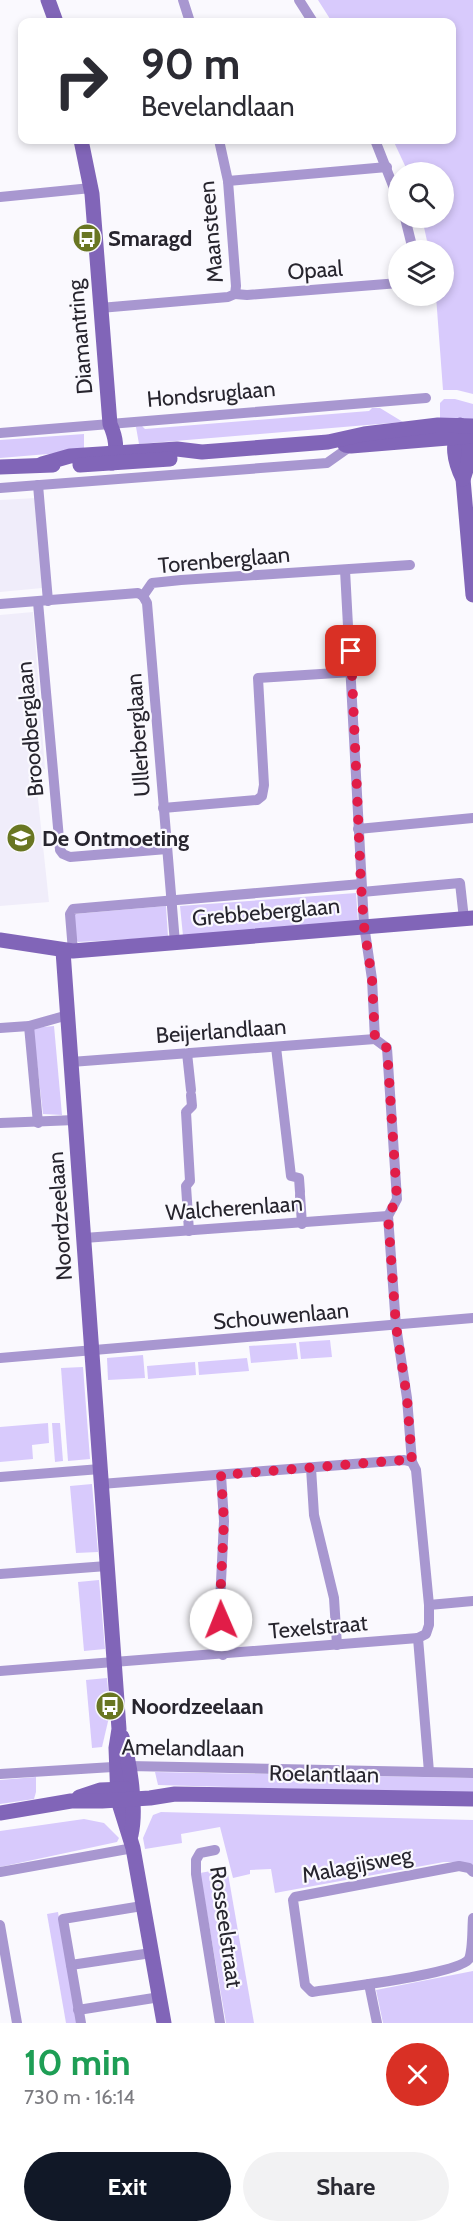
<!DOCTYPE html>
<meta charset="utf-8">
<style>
body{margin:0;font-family:Cabin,sans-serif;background:#f2f2f3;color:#2b2b33;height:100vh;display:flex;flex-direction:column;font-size:22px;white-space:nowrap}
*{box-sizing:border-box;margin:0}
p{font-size:20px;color:#7c7c81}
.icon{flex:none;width:33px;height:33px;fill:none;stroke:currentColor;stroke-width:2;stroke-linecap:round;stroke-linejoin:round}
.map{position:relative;height:2023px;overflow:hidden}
.drawer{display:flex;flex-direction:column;background:#fff;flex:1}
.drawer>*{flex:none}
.top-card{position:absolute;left:18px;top:18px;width:438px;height:126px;border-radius:12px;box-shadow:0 3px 9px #0003;background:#fff;color:#2b2b33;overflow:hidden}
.buttons{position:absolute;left:388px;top:162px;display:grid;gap:12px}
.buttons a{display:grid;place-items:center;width:66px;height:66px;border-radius:50%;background:#fff;box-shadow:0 3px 9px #0003;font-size:30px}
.pin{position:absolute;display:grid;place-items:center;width:51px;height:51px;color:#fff;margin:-26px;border-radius:12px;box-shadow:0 3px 9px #0006}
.me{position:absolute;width:66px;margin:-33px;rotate:359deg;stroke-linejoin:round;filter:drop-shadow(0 0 4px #0008)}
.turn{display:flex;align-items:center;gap:21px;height:126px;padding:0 24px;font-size:27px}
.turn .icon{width:78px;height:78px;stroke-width:2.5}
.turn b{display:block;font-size:42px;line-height:51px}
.round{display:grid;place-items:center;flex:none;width:63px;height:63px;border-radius:32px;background:#f2f2f3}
.overview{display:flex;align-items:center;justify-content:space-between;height:102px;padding:0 24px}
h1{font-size:36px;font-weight:700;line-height:45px;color:#1e9e55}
.primary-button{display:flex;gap:12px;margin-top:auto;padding:12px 24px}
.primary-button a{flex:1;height:69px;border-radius:36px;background:#111827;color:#fff;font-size:24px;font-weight:700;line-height:69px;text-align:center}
.primary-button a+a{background:#f2f2f3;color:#2b2b33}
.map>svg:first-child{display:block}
.built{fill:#f0edfa}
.green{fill:#d8cafc}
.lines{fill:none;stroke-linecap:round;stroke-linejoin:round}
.street{stroke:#a897d0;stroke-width:10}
.secondary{stroke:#8165b8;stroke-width:15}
.route{stroke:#e11d48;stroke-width:10;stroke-dasharray:0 18}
.labels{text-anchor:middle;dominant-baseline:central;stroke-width:4.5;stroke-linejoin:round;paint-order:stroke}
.street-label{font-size:22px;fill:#27252e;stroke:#faf9fe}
.poi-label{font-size:22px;font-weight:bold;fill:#27252e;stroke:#faf9fe;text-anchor:start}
</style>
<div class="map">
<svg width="473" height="2023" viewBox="0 0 473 2023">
<rect width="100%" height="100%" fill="#faf9fe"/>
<!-- built -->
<g class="built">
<path d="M36,498l6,90 -42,4v-92z"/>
<path d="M33,612l12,157 -10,2 14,131 -49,4v-291z"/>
</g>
<!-- green -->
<g class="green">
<path d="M318,0h155v394l-16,-4h-14l-7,-94h8v-46h-15l-7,-32h22v-46h-36l-15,-32h59v-118h-120z"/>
<path d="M444,399h11l18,5v17l-33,1v-19z"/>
<path d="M372,408h8l23,14 -264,22 -3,-17 6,-1 3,3 224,-18z"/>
<path d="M84,434v17l-84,7v-18z"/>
<path d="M356,893l2,29 -175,14 -3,-30z"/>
<path d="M166,906l2,31 -90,5 -2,-3 -2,-25z"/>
<path d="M54,1026l8,89 -19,-1 -10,-86z"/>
<path d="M330,1340l2,17 -31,2 -2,-17z"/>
<path d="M296,1343l2,16 -47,4 -2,-17z"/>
<path d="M143,1355l2,23 -37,2 -1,-22z"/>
<path d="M247,1358l2,13 -50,4 -1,-13z"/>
<path d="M195,1362l1,13 -48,4 -1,-13z"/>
<path d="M83,1367l7,92 -22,2 -7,-93z"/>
<path d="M48,1423l1,20 -17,2 1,14 -33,3v-35z"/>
<path d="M52,1423h8l3,38 -8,1z"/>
<path d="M92,1484l6,68 -22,1 -6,-67z"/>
<path d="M99,1580l6,69 -21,2 -6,-69z"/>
<path d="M107,1678l3,35 -8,34 -10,1 -6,-68z"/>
<path d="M155,1772l318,6v16l-315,-9z"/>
<path d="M36,1777v15l-2,7 -34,5v-24z"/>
<path d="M161,1812l312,8v46l-16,-4h-13l-169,31 -4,-24 -21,1v4l-17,4 -13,-51 -39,7 1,9 -37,6 -2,-11 10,-23z"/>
<path d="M84,1819l20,4 15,15 -2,4 -117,25v-36z"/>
<path d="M227,1868l27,155h-28l-26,-150z"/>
<path d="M58,1912l19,111h-11l-19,-109z"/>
<path d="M473,1971v52h-90l-7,-33z"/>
</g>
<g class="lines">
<!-- street -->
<g class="street">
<path d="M183,0l7,22"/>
<path d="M299,0l14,22"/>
<path d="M375,140l24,61"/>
<path d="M228,181l159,-14"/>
<path d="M0,197l91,-9"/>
<path d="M405,218l8,32"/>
<path d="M235,294l12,1 152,-12"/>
<path d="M100,308l128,-11 7,-3 1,-8 -8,-105 -9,-41"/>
<path d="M0,433l426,-35"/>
<path d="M38,485l10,116"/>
<path d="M0,488l327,-25 24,-17"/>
<path d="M345,570l19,355 8,54 3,60 12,9 10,151 -9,17 8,110 11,72 5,64 4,8 13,135v20l-3,9 -8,4 11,134"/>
<path d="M143,596l4,7 28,340"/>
<path d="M38,602l22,248 3,4 7,3 97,-8"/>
<path d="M0,604l138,-11 5,3 9,-13 29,-3 229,-15"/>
<path d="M163,808l94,-8 5,-4 2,-11 -6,-107 94,-6"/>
<path d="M358,829l115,-11"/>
<path d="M362,892l98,-9 4,36"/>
<path d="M73,951l-3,-37 3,-5 288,-25"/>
<path d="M29,1026l9,97"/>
<path d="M0,1028l29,-2 39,-11"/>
<path d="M276,1047l15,129 8,2 1,14"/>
<path d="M187,1053l4,37"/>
<path d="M71,1062l304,-23"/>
<path d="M0,1123l75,-3"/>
<path d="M300,1195l2,29"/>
<path d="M189,1231l-3,-45 4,-5 -4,-69 6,-6 -1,-11"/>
<path d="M84,1238l304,-22"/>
<path d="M0,1358l473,-40"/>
<path d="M311,1468l3,47 20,83 3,47"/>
<path d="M221,1475l3,46 -4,81 3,53"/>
<path d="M0,1477l100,-8"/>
<path d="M101,1484l303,-24 8,2"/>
<path d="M0,1574l107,-8"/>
<path d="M429,1605l44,-4"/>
<path d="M0,1671l418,-33"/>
<path d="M0,1774l129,-8 344,7"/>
<path d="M215,1850l-15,3 -4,7v14l24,149"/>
<path d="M0,1872l133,-24"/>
<path d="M473,1872l-4,-4 -10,-2 -164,31 -2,3 12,85 7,7c25,-4 145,-17 157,-33 4,-10 3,-30 4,-41"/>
<path d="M0,1925l17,98"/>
<path d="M71,1965l80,-12"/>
<path d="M369,1984l8,39"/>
<path d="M78,2010l82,-13"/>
<path d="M81,2023l-18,-104 79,-13"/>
</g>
<!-- secondary -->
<g class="secondary">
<path d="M48,0l8,22"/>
<path d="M81,140l11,54 18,230c6,14 8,25 2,39"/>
<path d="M460,425c-9,19 -6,36 3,54l10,116"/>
<path d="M462,428c11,15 7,35 1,51"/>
<path d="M345,445l6,1 122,-10"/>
<path d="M42,464l28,-8 107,-7 25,3 126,-10 36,-8 74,-9 35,1"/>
<path d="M80,465l90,-6"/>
<path d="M0,467l53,-2"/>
<path d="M0,940l73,11 400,-33"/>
<path d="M63,951l56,778 -3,19 2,52 15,48 31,175"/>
<path d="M122,1737c8,25 15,72 9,98"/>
<path d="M79,1797l21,-7 26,-1"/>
<path d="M0,1813l71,-12h31l48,-3 25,-4 298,5"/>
</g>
</g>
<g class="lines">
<!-- route -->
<path class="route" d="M221,1620l-1,-18 4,-81 -3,-46 183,-15 8,2 -5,-64 -11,-72 -8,-110 9,-17 -10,-151 -12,-9 -3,-60 -8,-53 -3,-41 -10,-234"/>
</g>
<!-- icons -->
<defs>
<g id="bus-disc" transform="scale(1.5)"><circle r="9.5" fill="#697622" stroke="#faf9fe"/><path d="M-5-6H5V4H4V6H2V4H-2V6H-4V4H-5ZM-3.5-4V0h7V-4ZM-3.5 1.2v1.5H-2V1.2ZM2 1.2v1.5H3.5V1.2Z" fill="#fff"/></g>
<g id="school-disc" transform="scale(1.5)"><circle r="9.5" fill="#697622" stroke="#faf9fe"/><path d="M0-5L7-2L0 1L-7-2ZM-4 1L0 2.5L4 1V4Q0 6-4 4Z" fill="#fff"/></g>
</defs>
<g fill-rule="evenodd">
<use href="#bus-disc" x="87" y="238"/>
<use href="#school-disc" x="21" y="838"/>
<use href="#bus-disc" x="110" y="1706"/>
</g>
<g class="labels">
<!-- street labels -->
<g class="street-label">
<text transform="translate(211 232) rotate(-95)">Maansteen</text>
<text transform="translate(315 270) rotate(-4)">Opaal</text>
<text transform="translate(80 337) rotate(-95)">Diamantring</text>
<text transform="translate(211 394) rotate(-5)">Hondsruglaan</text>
<text transform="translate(224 560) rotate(-5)">Torenberglaan</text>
<text transform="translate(30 729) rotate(-95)">Broodberglaan</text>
<text transform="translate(138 735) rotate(-94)">Ullerberglaan</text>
<text transform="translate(266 912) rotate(-5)">Grebbeberglaan</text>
<text transform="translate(221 1031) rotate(-4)">Beijerlandlaan</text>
<text transform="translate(234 1208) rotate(-4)">Walcherenlaan</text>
<text transform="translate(60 1216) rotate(-94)">Noordzeelaan</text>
<text transform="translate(281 1316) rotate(-5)">Schouwenlaan</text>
<text transform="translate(318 1627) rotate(-5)">Texelstraat</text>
<text transform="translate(183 1748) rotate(1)">Amelandlaan</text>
<text transform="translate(324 1774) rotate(1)">Roelantlaan</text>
<text transform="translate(357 1865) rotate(-11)">Malagijsweg</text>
<text transform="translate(226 1927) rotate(82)">Rosseelstraat</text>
</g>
<!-- poi labels -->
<g class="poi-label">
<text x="108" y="238">Smaragd</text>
<text x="42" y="838">De Ontmoeting</text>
<text x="131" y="1706">Noordzeelaan</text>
</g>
</g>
</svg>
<div class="buttons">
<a><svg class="icon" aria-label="search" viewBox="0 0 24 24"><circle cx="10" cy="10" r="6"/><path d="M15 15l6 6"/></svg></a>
<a><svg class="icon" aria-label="layers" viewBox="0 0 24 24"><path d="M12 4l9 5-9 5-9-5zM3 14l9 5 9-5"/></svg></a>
</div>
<div class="pin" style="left:351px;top:651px;background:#d93025"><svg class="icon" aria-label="arrive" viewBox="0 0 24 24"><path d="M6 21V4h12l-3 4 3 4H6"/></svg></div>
<svg class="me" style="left:221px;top:1620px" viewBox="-20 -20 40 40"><circle r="19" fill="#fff"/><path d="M0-13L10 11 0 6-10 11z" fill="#e11d48"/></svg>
<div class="top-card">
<div class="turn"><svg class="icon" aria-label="right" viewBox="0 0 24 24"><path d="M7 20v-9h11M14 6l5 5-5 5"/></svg><div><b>90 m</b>Bevelandlaan</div></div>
</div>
</div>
<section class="drawer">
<div class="overview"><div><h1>10 min</h1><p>730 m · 16:14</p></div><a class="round" style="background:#d93025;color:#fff"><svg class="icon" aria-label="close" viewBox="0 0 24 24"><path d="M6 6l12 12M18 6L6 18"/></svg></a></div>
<div class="primary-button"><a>Exit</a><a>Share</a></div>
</section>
